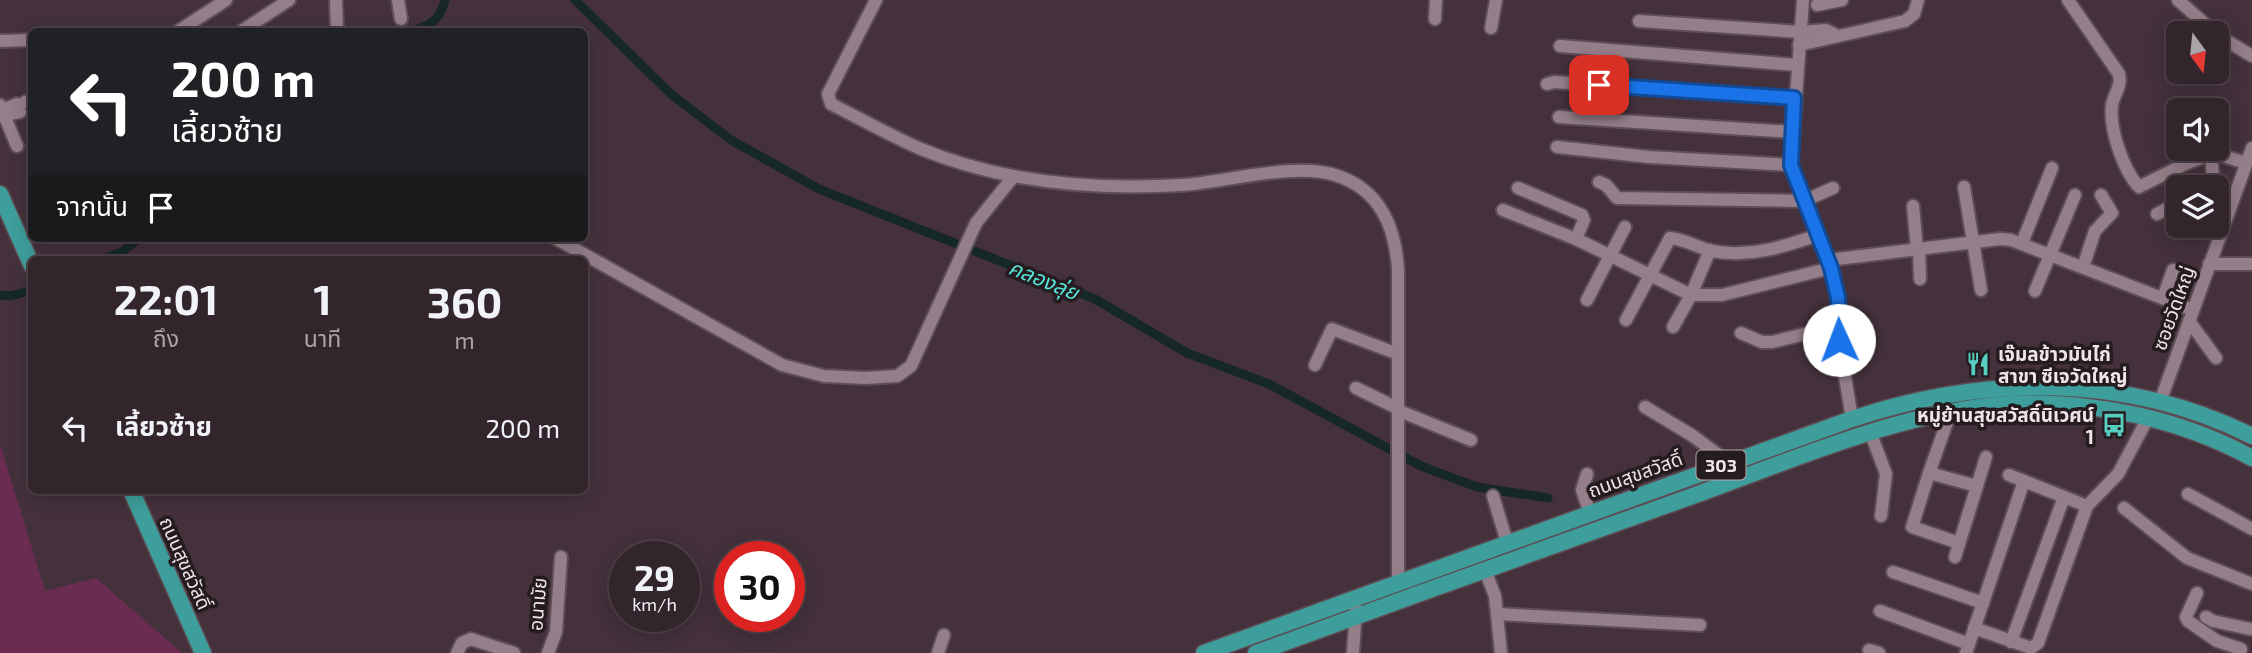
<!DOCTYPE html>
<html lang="th">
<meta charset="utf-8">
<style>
body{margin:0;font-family:"Exo 2","Noto Sans Thai",sans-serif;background:#3b2d34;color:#f1f3f6;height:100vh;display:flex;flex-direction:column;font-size:26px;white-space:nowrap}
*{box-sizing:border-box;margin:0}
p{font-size:23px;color:#a9a5a9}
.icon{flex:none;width:38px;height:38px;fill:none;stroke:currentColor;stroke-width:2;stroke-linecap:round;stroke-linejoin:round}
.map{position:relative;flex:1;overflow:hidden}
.side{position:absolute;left:28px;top:256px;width:560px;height:238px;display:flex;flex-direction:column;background:#33252c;border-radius:10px;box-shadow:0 4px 18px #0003,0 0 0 2px #4e4248}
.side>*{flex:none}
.banner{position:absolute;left:28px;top:28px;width:560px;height:214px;border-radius:10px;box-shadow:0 4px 18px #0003,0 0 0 2px #4e4248;background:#202124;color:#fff;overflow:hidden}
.needle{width:46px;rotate:165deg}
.buttons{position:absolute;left:2166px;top:21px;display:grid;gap:14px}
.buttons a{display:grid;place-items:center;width:63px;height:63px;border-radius:10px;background:#33252c;box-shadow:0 4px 18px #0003,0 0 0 2px #4e4248;font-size:35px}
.speed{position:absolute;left:609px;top:541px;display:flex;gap:14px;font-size:35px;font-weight:700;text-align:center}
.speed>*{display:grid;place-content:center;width:91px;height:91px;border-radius:50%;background:#33252c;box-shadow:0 4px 18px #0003,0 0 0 2px #4e4248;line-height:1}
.speed small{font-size:18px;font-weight:400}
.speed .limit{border:10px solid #d22;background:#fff;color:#111}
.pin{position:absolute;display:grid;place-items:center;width:60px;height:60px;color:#fff;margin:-30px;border-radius:14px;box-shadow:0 4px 10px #0006}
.me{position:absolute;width:77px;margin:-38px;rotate:358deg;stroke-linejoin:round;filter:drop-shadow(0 0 5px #0008)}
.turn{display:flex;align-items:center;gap:24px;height:147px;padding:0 28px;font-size:32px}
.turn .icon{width:91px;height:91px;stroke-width:2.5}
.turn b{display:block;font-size:49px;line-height:60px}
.then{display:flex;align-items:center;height:66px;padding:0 28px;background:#0003;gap:14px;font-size:26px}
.eta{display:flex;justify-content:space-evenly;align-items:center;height:119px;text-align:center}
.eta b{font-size:42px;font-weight:700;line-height:49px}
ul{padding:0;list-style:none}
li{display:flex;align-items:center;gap:21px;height:105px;padding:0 28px}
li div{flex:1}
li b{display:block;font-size:26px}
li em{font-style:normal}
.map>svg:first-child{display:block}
.green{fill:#6b2c52}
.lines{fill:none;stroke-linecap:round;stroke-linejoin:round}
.canal{stroke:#162826;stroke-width:9}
.minor-casing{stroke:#5d4e56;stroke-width:16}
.major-casing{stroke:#5d4e56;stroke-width:19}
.minor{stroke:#947e89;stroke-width:12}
.major{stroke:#3e9e9b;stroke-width:16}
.route-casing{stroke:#114b97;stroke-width:18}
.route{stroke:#1a73e8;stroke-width:12}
.labels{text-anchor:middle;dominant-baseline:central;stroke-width:7;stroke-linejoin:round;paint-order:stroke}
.shield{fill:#251c20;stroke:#b3a8ad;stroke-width:2}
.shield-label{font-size:18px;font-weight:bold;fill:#f0e4ea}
.street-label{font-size:19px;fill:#f0e4ea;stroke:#251c20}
.poi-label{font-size:19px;font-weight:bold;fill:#f0e4ea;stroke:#251c20;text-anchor:start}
.water-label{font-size:21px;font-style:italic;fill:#56e5d7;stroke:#251c20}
</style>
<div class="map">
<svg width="2252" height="653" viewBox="0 0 2252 653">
<rect width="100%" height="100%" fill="#44313b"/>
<!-- green -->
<path class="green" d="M0,444l45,147 51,-13 86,75h-182z"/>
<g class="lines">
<!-- canal -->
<g class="canal">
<path d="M575,0l97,95 59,45 88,49 276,110 92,54 82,31 152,82 56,21 71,11"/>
<path d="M411,32c19,-7 29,-11 34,-32"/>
<path d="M104,259l18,-7 17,-14"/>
<path d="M0,295l11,1 21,-6"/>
</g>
<!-- minor casing -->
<g class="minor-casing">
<g id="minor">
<path d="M336,0l1,32"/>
<path d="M398,0l3,19"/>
<path d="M876,0l-48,94 3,10c30,15 60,32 90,45 82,34 174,41 261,36 43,-3 114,-23 153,-10 45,14 60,51 63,94v313"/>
<path d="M1803,0l-12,165 38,95 171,-21 11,1 182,70"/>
<path d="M2068,0l51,74c3,12 -5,20 -7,31 -3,23 11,65 27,82l46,-23 29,-11 32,10"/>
<path d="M2178,0l37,33"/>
<path d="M1817,5l25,-5"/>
<path d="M1435,19l1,-19"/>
<path d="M1639,21l162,11 25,-2 10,5"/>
<path d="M1491,28l5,-28"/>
<path d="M177,32l49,-32"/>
<path d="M240,32l49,-32"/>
<path d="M2217,35l35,21"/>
<path d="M0,41l32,-1"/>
<path d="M1799,45l106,-24 9,-7 4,-14"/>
<path d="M1560,46l237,19"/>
<path d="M1547,84l7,-2 240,16"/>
<path d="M25,102l7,-2"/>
<path d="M0,105l17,41"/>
<path d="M0,111l17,-7"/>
<path d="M0,116l20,-4"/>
<path d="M1559,117l233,15"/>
<path d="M1557,147l92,10 142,8"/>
<path d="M1599,182l7,3 11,13 187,3 29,-13"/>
<path d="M1964,187l17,103"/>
<path d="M2204,187l9,-10 -2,-23"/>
<path d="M1518,188l64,27 2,5 -8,19"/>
<path d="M1913,206l4,43"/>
<path d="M1503,210l73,29 115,56h31l109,-27"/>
<path d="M2157,214l22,-12"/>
<path d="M555,238l227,127 42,11 42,2 31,-2 14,-10 65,-143 37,-46"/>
<path d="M2022,243l30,-75"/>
<path d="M1919,248l1,31"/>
<path d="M1829,260l9,38 1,42 13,79"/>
<path d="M2209,264h43"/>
<path d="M2083,267l12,-36 17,-18 -11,-18"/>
<path d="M2035,291l40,-96"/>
<path d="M2163,298l10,-28"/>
<path d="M1587,300l38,-73"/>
<path d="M1626,320l44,-82c15,1 28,10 42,13 38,7 71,-4 106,-16"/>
<path d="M2189,321l27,37"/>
<path d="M1673,327l18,-32 19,-45"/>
<path d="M1741,333l21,9h10l66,-16"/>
<path d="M1315,365l17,-36 66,25"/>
<path d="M1356,388l41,20"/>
<path d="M2160,402l92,-254"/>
<path d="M1645,407l48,29 36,27"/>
<path d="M1397,410l74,30"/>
<path d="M1951,411l-22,62 48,13 -22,71"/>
<path d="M1871,434l15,40 -5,42"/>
<path d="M1929,473l-17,54 47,16"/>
<path d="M1587,474l-5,16 8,23"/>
<path d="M2009,475l15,6"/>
<path d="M1977,486l9,-29"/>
<path d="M2188,494l64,35"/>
<path d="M1493,496l14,46"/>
<path d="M2124,508l63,50 65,26"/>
<path d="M1485,570l10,26 6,57"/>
<path d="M1893,572l90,31"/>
<path d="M2197,593l-11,24 2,4 29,20 24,8"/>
<path d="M1880,611l89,33"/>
<path d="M1498,614l202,11"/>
<path d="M2206,617l7,4 37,8"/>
<path d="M1974,628l57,20 7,-5 49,-137 31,-32 30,-56"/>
<path d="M2011,642l53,-145"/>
<path d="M1869,650l10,3"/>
<path d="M457,653l5,-10 9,-4 43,14"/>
<path d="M548,653l8,-21 5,-75"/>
<path d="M938,653l6,-18"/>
<path d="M1353,653l3,-44"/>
<path d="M1966,653l58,-172 63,25"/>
</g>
</g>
<!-- major casing -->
<g class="major-casing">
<g id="major">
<path d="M0,194l32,72"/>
<path d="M131,490l72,163"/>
<path d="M1204,653l648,-234c131,-44 274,-46 400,17"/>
<path d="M1256,653c147,-54 294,-107 442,-159 100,-36 208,-84 314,-90 81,-4 169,15 240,54"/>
</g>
</g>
<!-- minor -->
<use href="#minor" class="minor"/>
<!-- major -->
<use href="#major" class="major"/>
</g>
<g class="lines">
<!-- route casing -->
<g class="route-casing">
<path id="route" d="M1599,85l195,13 -3,67 40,103 7,30 1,42"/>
</g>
<!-- route -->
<use href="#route" class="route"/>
</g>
<!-- icons -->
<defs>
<g id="restaurant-bare" transform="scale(1.89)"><path d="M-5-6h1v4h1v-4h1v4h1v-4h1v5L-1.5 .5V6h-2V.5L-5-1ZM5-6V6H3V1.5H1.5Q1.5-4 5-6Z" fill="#57cec2" stroke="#251c20" stroke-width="2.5" paint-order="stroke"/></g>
<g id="bus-bare" transform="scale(1.89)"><path d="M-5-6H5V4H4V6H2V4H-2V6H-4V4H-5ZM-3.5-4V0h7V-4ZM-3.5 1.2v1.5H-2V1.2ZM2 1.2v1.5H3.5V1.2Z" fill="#57cec2" stroke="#251c20" stroke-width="2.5" paint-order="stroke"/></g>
</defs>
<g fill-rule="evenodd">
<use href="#restaurant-bare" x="1978" y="364"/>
<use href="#bus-bare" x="2114" y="425"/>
</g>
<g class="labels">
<!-- shield labels -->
<rect class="shield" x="1696.5" y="450.5" width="49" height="29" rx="5"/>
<g class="shield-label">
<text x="1721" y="465">303</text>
</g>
<!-- street labels -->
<g class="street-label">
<text transform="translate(2173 308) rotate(-70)">ซอยวัดใหญ่</text>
<text transform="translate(1635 474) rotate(-20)">ถนนสุขสวัสดิ์</text>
<text transform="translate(186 563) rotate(66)">ถนนสุขสวัสดิ์</text>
<text transform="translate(537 604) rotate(-85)">อนามัย</text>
</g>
<!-- poi labels -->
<g class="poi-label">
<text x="1998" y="353">เจ๊มลข้าวมันไก่<tspan x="1998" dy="22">สาขา ซีเจวัดใหญ่</tspan></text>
<text x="2094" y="414" text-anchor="end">หมู่ย้านสุขสวัสดิ์นิเวศน์<tspan x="2094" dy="22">1</tspan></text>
</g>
<!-- water labels -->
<g class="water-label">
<text transform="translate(1044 279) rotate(22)">คลองลุ่ย</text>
</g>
</g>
</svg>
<div class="buttons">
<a><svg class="needle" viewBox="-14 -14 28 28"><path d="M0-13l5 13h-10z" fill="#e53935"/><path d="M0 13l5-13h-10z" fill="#a9a5a9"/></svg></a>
<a><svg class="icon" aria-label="sound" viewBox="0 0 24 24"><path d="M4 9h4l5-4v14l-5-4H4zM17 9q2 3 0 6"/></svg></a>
<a><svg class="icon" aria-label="layers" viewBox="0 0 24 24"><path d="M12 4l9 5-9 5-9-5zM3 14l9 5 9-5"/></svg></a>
</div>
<div class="speed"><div>29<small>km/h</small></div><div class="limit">30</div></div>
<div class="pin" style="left:1599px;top:85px;background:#d93025"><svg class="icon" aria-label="arrive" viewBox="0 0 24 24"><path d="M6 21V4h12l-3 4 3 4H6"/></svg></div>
<svg class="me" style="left:1839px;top:340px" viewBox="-20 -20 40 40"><circle r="19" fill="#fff"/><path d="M0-13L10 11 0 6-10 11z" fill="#1a73e8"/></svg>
<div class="banner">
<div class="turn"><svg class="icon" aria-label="left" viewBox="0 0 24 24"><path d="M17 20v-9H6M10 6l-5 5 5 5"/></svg><div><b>200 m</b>เลี้ยวซ้าย</div></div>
<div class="then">จากนั้น<svg class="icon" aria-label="arrive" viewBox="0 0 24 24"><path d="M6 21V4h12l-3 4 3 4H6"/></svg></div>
</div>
<section class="side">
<div class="eta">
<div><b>22:01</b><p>ถึง</p></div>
<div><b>1</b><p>นาที</p></div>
<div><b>360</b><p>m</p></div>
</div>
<ul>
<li><svg class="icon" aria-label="left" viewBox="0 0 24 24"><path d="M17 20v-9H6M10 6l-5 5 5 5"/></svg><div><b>เลี้ยวซ้าย</b></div><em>200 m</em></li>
</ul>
</section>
</div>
